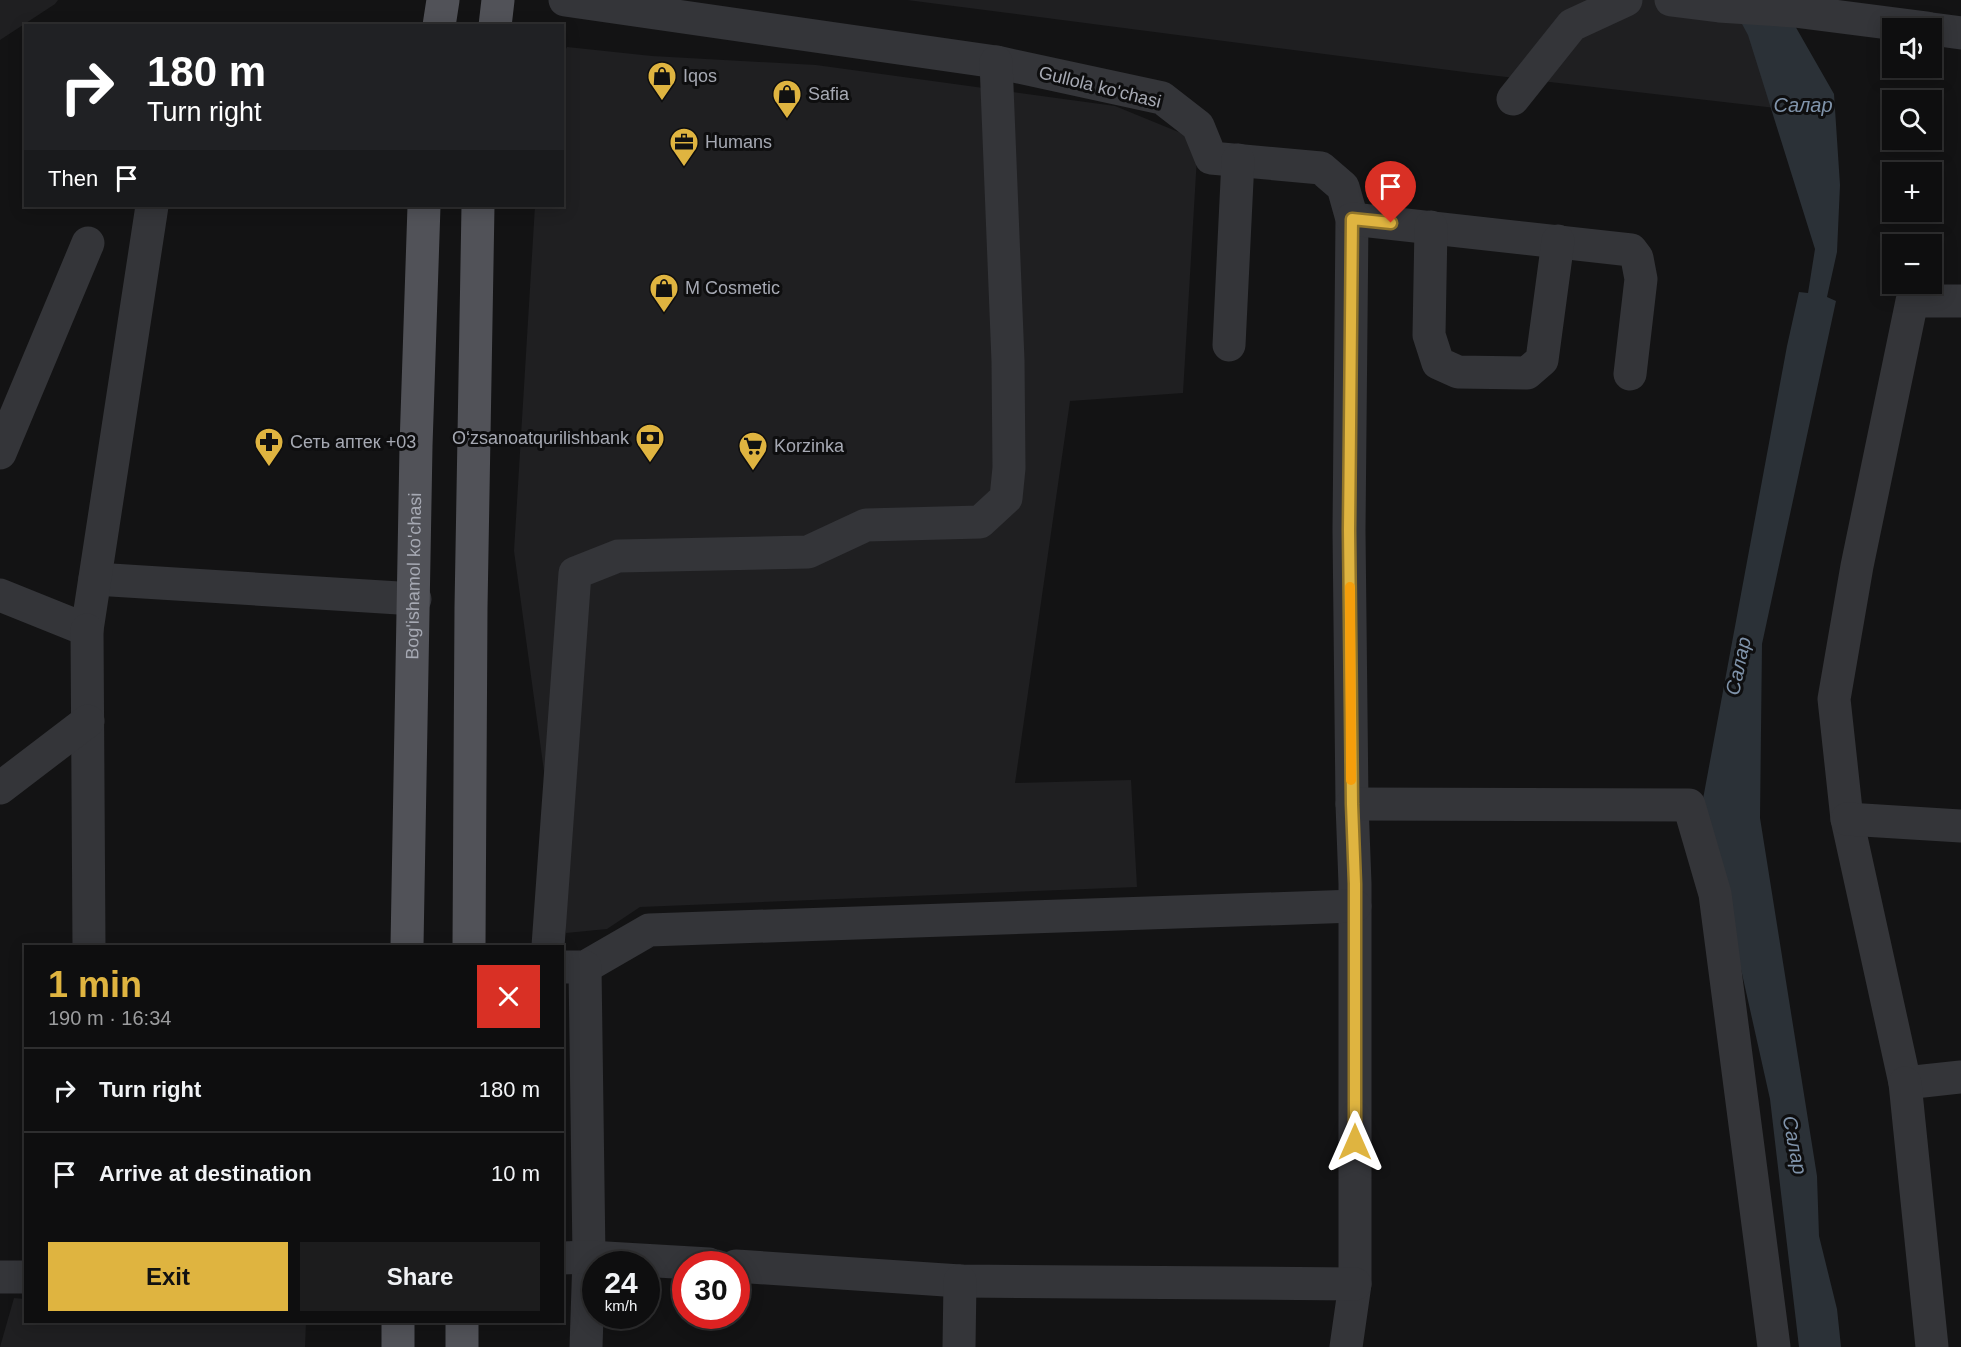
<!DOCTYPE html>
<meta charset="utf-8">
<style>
body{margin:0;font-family:Helvetica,sans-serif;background:#1c1c1d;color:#f1f3f6;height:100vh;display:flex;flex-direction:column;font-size:22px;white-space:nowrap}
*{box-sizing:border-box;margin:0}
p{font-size:20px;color:#9b9c9e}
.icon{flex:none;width:33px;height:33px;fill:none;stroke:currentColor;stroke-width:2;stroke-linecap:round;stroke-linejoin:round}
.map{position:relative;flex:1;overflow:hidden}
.panel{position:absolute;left:24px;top:945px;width:540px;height:378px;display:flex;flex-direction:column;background:#0e0e0f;border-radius:0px;box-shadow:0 3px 15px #0003,0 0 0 2px #2e2e2f}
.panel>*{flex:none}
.top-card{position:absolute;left:24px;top:24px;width:540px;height:183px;border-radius:0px;box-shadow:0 3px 15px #0003,0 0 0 2px #2e2e2f;background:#202124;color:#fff;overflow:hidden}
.controls{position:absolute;left:1882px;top:18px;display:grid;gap:12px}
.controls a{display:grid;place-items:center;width:60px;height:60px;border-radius:0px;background:#0e0e0f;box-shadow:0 3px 15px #0003,0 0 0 2px #2e2e2f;font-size:30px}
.speed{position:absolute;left:582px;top:1251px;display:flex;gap:12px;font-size:30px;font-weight:700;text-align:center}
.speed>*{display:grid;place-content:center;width:78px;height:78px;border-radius:50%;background:#0e0e0f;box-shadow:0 3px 15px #0003,0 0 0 2px #2e2e2f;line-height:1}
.speed small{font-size:15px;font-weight:400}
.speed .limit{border:9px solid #d22;background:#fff;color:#111}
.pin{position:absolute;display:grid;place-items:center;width:51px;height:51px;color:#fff;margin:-62px -26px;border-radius:50% 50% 50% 0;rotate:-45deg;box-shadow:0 0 6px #0007}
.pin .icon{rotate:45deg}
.me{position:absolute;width:66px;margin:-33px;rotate:0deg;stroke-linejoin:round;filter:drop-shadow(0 0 4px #0008)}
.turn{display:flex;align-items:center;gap:21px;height:126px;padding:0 24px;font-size:27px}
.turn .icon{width:78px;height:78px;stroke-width:2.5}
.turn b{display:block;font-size:42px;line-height:51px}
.then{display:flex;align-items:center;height:57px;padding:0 24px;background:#0003;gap:12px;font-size:22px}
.round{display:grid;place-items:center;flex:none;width:63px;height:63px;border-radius:0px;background:#1c1c1d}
.head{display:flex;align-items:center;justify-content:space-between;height:102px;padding:0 24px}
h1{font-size:36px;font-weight:600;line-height:45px;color:#dfb440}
.cta{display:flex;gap:12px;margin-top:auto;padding:12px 24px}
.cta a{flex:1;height:69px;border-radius:0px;background:#dfb440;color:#111;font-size:24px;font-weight:600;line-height:69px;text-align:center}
.cta a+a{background:#1c1c1d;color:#f1f3f6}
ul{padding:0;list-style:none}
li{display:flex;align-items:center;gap:18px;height:84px;padding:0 24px;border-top:2px solid #2e2e2f}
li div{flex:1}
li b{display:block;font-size:22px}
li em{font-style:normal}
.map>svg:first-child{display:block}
.built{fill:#1f1f21}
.water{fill:#2b3137}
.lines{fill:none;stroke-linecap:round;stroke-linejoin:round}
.minor{stroke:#343539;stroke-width:33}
.major{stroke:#515258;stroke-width:33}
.route-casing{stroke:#91752a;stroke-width:15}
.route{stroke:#dfb440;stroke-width:10}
.slow{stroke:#f59e0b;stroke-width:10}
.labels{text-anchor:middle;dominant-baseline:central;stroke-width:6;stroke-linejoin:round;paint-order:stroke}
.poi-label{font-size:18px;fill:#a6a9b3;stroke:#0e0e0f;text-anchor:start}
.street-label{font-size:18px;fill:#a6a9b3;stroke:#0e0e0f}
.water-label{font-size:20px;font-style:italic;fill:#8094ab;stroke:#0e0e0f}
</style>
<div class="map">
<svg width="1961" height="1347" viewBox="0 0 1961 1347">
<rect width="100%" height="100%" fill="#131314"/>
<!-- built -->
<g class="built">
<path d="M0,0h58l-3,4 -55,36z"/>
<path d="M907,0h850l54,112 -339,-39z"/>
<path d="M567,47l85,9 164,9 299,41 83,34 -15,253 -113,8 -55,382 116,-3 6,107 -497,20 -33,22 -41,4 -52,-382 21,-345h27v-150z"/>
<path d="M14,1298l11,1 1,23h280l-1,25h-305z"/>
</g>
<!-- water -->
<path class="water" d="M1729,0l65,24 40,70 6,91 -3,67 -10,45 9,4 -74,343 -2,174 57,358 2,60 18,73 4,38h-42l-29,-248 -67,-300 84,-453 12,-54 9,1 7,-44 -67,-214z"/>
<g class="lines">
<!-- minor -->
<g class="minor">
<path d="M565,0l431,62 166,36 36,28 13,32 110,10 22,19 9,32 -3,311 3,274 3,80v400l-9,63"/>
<path d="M1671,0l48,6 75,5 133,17"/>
<path d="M1932,29l29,4"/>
<path d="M1513,99l59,-74 54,-25"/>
<path d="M1352,219l279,31 6,8 4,21 -11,95"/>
<path d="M1431,227l-2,108 9,28 20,9 69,1 15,-13 16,-119"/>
<path d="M1961,301h-49l-55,265 -23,133 13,120 58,264 56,-6"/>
<path d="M1229,345l9,-185"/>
<path d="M0,453l88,-210"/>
<path d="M95,579l320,20"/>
<path d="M0,595l87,35 65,-424"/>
<path d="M87,630l2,316"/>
<path d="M0,788l88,-67"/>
<path d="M1352,804l337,1 26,89 59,453"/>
<path d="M1847,819l114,7"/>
<path d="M548,946l27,-373 43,-17 190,-4 58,-27 114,-3 26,-24 3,-30 -1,-107 -12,-299"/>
<path d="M562,967h23l64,-37 706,-24"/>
<path d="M585,967l4,290 -3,90"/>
<path d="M1905,1083l27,264"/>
<path d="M562,1258l27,-1 120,7"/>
<path d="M736,1266l224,15 395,3"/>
<path d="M0,1277h26"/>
<path d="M959,1347l1,-66"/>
</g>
<!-- major -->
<g class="major">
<path d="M439,26l4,-26"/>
<path d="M495,26l3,-26"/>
<path id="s1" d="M407,946l9,-500 8,-240"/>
<path d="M469,946l2,-338 7,-402"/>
<path d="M398,1347v-25"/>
<path d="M462,1347v-25"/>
</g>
</g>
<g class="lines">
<!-- route casing -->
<g class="route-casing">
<path id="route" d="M1355,1142v-258l-3,-80 -3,-274 3,-311 39,4"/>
</g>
<!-- route -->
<use href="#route" class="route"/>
<!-- slow -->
<path class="slow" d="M1350,587l1,193"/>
</g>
<!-- icons -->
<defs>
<g id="shop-pin" transform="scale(1.5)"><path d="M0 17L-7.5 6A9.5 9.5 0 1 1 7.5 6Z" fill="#dfb440" stroke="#0e0e0f"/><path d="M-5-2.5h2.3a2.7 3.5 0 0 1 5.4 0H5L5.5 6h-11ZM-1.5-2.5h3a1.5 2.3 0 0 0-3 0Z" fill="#111"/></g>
<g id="office-pin" transform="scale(1.5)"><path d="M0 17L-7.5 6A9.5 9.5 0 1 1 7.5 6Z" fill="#dfb440" stroke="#0e0e0f"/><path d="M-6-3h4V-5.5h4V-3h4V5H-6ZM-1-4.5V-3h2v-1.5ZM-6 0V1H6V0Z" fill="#111"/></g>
<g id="bank-pin" transform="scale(1.5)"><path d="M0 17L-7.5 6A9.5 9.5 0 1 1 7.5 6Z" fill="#dfb440" stroke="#0e0e0f"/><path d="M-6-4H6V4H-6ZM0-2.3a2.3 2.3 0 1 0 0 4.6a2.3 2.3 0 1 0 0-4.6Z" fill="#111"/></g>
<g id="pharmacy-pin" transform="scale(1.5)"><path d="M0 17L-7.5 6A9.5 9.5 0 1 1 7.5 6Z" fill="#dfb440" stroke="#0e0e0f"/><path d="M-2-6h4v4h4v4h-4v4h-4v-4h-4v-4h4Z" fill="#111"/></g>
<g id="supermarket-pin" transform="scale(1.5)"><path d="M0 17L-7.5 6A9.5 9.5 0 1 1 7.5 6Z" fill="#dfb440" stroke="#0e0e0f"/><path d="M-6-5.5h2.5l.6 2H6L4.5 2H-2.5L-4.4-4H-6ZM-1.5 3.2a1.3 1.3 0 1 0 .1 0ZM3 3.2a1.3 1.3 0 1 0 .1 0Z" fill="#111"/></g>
</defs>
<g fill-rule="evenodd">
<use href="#shop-pin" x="662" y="76"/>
<use href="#shop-pin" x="787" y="94"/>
<use href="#office-pin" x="684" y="142"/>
<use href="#shop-pin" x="664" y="288"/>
<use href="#bank-pin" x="650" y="438"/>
<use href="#pharmacy-pin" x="269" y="442"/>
<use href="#supermarket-pin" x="753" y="446"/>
</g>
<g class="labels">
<!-- poi labels -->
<g class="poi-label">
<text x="683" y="76">Iqos</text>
<text x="808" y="94">Safia</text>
<text x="705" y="142">Humans</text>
<text x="685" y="288">M Cosmetic</text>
<text x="629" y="438" text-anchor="end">Oʻzsanoatqurilishbank</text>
<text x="290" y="442">Сеть аптек +03</text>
<text x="774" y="446">Korzinka</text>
</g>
<!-- street labels -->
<g class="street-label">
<text transform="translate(1100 87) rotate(14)">Gullola ko'chasi</text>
<text stroke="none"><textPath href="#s1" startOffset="370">Bog'ishamol ko'chasi</textPath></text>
</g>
<!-- water labels -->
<g class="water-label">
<text x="1803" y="105">Салар</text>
<text transform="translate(1738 666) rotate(-78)">Салар</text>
<text transform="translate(1795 1145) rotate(79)">Салар</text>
</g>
</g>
</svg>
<div class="controls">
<a><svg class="icon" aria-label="sound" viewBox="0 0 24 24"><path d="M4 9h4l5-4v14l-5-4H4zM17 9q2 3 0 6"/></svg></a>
<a><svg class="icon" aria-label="search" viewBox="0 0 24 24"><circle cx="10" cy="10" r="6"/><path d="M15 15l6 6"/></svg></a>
<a>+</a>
<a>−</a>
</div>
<div class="speed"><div>24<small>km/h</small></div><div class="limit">30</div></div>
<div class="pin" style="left:1391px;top:223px;background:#d93025"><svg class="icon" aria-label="arrive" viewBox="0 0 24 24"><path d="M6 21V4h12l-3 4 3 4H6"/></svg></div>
<svg class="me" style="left:1355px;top:1142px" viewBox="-20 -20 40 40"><path d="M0-17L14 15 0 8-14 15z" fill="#dfb440" stroke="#fff" stroke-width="4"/></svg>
<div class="top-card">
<div class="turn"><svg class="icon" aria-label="right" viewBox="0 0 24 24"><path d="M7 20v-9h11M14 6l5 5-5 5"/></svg><div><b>180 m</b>Turn right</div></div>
<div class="then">Then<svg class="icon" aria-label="arrive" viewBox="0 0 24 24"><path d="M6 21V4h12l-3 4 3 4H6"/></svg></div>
</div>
<section class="panel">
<div class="head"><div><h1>1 min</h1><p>190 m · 16:34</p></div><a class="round" style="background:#d93025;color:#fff"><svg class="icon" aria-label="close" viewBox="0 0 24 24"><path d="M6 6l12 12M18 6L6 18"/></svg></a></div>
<ul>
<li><svg class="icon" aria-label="right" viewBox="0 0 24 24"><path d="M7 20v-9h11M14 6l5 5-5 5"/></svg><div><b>Turn right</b></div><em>180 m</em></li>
<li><svg class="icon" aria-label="arrive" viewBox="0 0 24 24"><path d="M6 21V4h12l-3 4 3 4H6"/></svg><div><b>Arrive at destination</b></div><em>10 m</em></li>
</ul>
<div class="cta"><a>Exit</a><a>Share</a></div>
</section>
</div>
